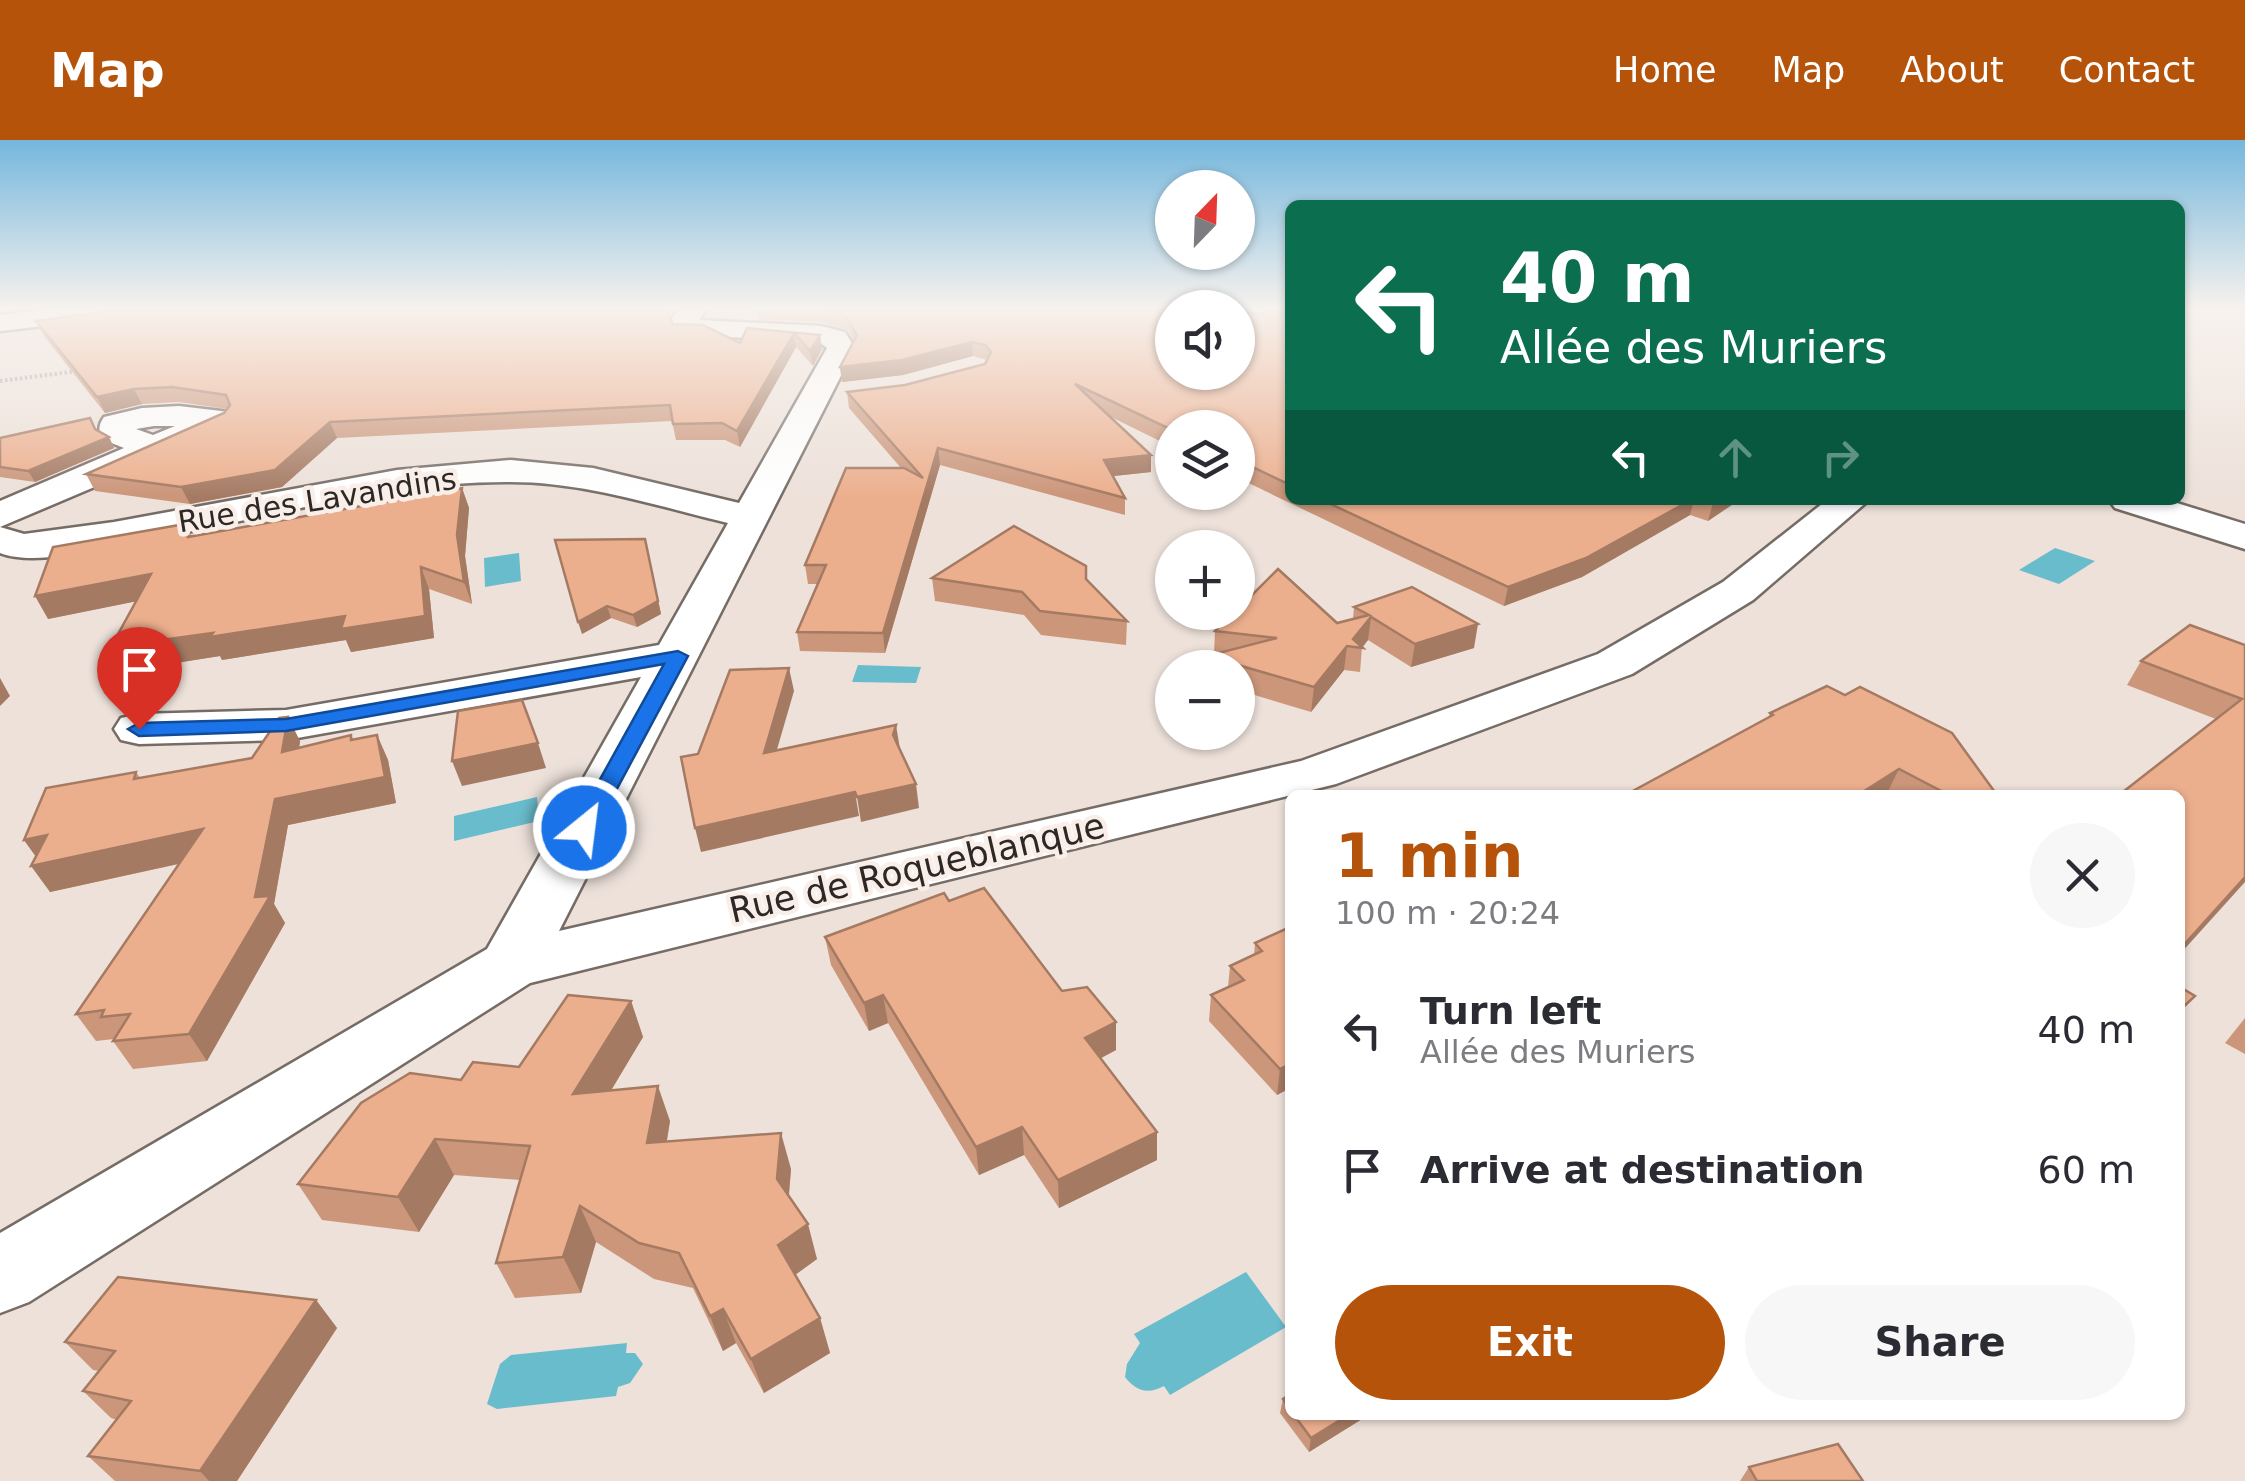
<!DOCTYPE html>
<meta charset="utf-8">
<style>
body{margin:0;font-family:"DejaVu Sans",sans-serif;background:#f7f7f7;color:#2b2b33;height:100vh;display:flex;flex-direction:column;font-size:38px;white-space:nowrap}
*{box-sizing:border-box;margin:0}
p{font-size:32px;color:#7c7c81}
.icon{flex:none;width:55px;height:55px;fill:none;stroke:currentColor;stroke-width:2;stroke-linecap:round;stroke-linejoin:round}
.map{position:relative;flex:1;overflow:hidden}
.panel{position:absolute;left:1285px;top:650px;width:900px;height:630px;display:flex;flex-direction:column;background:#fff;border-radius:15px;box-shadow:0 2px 8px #0004}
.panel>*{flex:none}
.hud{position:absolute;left:1285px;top:60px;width:900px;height:305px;border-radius:15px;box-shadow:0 2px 8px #0004;background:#0b6e4f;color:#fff;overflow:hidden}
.needle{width:65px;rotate:23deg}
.fabs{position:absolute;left:1155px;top:30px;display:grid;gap:20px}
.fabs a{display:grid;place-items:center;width:100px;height:100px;border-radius:50%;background:#fff;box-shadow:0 2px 8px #0004;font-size:50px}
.pin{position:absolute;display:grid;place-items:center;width:85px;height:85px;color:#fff;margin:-102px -42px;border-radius:50% 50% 50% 0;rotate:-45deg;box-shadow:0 0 10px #0007}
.pin .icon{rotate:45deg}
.me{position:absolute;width:110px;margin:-55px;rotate:29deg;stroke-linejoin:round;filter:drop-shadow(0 0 8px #0008)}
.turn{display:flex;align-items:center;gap:35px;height:210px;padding:0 50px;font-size:45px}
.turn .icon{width:130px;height:130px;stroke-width:2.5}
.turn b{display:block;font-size:70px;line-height:85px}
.lanes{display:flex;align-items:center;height:95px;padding:0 50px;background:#0003;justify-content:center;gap:50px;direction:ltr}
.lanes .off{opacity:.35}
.round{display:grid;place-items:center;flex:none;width:105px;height:105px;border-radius:52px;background:#f7f7f7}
.headline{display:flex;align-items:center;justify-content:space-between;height:170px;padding:0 50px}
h1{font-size:60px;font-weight:800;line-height:75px;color:#b45309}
.cta{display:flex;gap:20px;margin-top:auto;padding:20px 50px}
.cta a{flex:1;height:115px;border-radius:60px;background:#b45309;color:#fff;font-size:40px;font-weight:800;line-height:115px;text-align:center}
.cta a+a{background:#f7f7f7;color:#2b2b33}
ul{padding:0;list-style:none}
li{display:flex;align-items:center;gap:30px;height:140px;padding:0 50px}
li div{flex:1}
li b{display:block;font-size:38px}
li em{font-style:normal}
header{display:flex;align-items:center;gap:60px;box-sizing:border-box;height:140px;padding:0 50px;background:#b45309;color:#fff}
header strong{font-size:48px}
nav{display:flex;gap:55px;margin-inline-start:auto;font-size:35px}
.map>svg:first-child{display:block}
.water{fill:#68bccc}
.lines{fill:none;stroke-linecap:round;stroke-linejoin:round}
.minor-casing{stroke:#766c66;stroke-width:5}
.path{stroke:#afa5a0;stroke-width:4;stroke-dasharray:2.5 2.5;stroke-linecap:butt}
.minor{fill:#fff;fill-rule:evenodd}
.wall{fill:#cb967a}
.shaded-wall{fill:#a57a63}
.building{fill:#ecaf8e;stroke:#a57a63;stroke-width:2.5}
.route{fill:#1a73e8;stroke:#114b97;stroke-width:2.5}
.labels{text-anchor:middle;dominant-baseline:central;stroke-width:9;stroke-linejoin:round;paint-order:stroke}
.far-street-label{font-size:30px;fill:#2c2825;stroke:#faeee8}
.street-label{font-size:35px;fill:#2c2825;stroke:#faeee8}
</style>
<header>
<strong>Map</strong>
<nav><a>Home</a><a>Map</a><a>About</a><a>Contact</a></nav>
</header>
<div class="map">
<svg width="2245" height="1341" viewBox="0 0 2245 1341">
<rect width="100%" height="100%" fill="#ede1da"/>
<!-- water -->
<g class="water">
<path d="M2055,408l40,13 -36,23 -40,-14z"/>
<path d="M519,413l2,28 -36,6 -1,-29z"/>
<path d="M858,525l63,2 -5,16 -64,-1z"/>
<path d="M537,657l2,24 -85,20v-25z"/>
<path d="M1246,1132l40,55 -116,68 -6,-9c-16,9 -28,5 -39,-9l2,-13 13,-21 -6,-9z"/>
<path d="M627,1203l-1,10h9l8,11 -13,19 -12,4 -2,9 -119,13 -10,-5 13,-40 11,-9z"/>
</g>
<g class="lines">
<!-- minor casing -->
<g class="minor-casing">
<g id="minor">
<path d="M39,170h87l-13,8 -113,13v-16z"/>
<path d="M678,170h28l-7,10 122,6 24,6 10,16 -296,583 742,-170 297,-107 125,-72 104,-82h42l-116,100 -121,74 -296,110 -806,199 -501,319 -29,11v-80l487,-284 154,-272 -355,63 -147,4 -18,-4 -7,-11 7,-11 18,-4 147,-4 373,-65 69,-122c-71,-17 -143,-41 -217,-41 -118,-1 -238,34 -354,56 -41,7 -119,30 -157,15v-26l24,7 90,-12 283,-52 114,-10 82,8 146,35 88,-155 -8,-6 -143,-8 -5,-15z"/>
<path d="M179,266l51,6 4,7 -4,7 -60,29 -170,72v-26l124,-53c-16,-6 -33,-13 -20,-31l38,-9zM154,286h21l-22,9 -17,-6z"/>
<path d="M2109,360h58l78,24v25l-130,-41z"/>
</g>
</g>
<!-- path -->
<path class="path" d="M0,241l78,-10"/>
<!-- minor -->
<use href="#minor" class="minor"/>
</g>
<!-- wall -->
<g class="wall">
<path d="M757,170h415l90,4 28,-4v190h449l-31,21 -18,-6 -108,62 -78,29 -266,-128v-50h-66v19l-63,-31 42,56 -38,4 12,22v17l-185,-50 -55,188 -85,-2 -3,-19 21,-48h-10l-3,-19 96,-97 -52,-60 -2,-16 58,-7 80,-21 2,-4 -14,-4 -70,19 -61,7 -2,-15 14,-26 -6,-11 -27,-8 -63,-3z"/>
<path d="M36,181l637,3 67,19 7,-15 73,7 2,14 -9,17 -17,-19 -56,100 -15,-7h-49l-4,-19 -335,17 -55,49 -92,17 -95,-13 -9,-17 138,-61 3,-4 -48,-7 -37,2 -37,9 -62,-78z"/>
<path d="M96,290l13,7 5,11 -79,34 -35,-5v-39z"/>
<path d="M462,348l7,20 -4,48 7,48 -43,-15 5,49 -83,14 -5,-12 -124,20 -2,-4 -95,15 -14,-24 25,-46 -88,18 137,-95 7,12z"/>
<path d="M645,399l16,75 -24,13 -26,-9 -29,16z"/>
<path d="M932,438l154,1 41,42 -1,24 -85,-10 -17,-20 -89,-14z"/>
<path d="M1354,467l120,41 -63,19 -43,-27 -6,7 -2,25 -16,-2 -33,42 -73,-22v-22h-32l1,-12 7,-2 1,-23 122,-8 16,-4z"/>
<path d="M2245,505v237l-29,-163 -89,-34 14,-24z"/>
<path d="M1770,573l227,82h-369l140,-77z"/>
<path d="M351,595l2,4 24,-4 11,25 8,43 -108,22 -14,79 11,19 -78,138 -74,8 -20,-28 1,-2 -18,2 -20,-27 103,-150 -129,28 -14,-36 -12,-16 112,-68 4,6 112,-20 48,-17 -1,7z"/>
<path d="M949,761l113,90 54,31v28l-15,8 56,74v28l-98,48 -35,-53 -45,20 -91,-152 -19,8 -38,-66 -6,-28z"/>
<path d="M1290,787v161l-13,7 -68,-74 2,-26 17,-8 2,-21 24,-11 1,-12z"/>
<path d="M631,861l12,36 -32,53 59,31 -3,20 124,28 -2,27 28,63 -22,16 25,43 10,35 -66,40 -28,-50 -13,8 -30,-63 -39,-9 -58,-37 -15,51 -66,5 -19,-35 24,-83 -66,-5 -35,57 -97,-12 -24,-36 163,-104 58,-13z"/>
<path d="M2245,878v36l-20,-11z"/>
<path d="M316,1160l21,28 -100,153h-122l-27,-25 29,-36 -6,-2 -28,-27 16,-20 -6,-1 -28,-28z"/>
<path d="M1290,1254v21h72v4l-53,33 -29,-39 3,-14z"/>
<path d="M1749,1327l114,14h-123z"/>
</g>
<!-- shaded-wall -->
<g class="shaded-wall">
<path d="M794,193l2,14 -56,100 -3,-16z"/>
<path d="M820,195l2,14 -9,17 -3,-15z"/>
<path d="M972,202l1,14 -70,19 -61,7 -2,-15z"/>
<path d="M134,249l8,15 -37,9 -8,-16z"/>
<path d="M330,282l7,16 -55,49 -92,17 -9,-17z"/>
<path d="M109,297l5,11 -79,34 -7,-11z"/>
<path d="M938,308l2,17 -55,188 -2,-20z"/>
<path d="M1151,315v17l-46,5 -1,-17z"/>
<path d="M462,348l7,20 -4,48 7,48 -8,-22 -7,-47z"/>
<path d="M1691,360h3l-4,15 -108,62 -78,29 4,-19z"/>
<path d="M1719,360h20l-31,21 5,-18z"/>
<path d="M645,399l16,75 -24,13 -4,-12z"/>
<path d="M421,427l8,22 5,49 -83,14 -5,-12 -124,20 -2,-4 -95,15 -14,-24z"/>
<path d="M151,434l12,22 -115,23 -13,-23z"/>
<path d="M607,466l4,12 -29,16 -4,-12z"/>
<path d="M1371,477l-3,23 -6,8 -9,-9z"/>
<path d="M1478,484l-4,24 -63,19 4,-23z"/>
<path d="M1347,506l-3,24 -33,42 3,-25z"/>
<path d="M789,528l5,23 -25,86 -5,-24z"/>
<path d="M0,538l10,18 -10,10z"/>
<path d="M288,577l12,24 -5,36 -13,-25z"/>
<path d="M896,585l4,24 -7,-14z"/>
<path d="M377,595l11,25 8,43 -108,22 -14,79 11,19 -78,138 -18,-27 86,-235z"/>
<path d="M538,603l8,25 -84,18 -10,-25z"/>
<path d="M1899,629l-13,26h-28z"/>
<path d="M916,644l3,24 -58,14 -4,-25z"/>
<path d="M855,652l4,24 -158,36 -6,-24z"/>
<path d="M203,689l15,26 -168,37 -19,-26 10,-2 -17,-24 23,-5z"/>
<path d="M2245,737v5l-65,72v-5z"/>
<path d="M883,855l5,28 -19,8 -5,-28z"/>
<path d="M631,861l12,36 -55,92 -15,-35z"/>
<path d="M1116,882v28l-30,16 -1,-28z"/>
<path d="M1290,924v24l-13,7 3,-26z"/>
<path d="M658,946l12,35 -10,58 -13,-36z"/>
<path d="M1022,987l2,28 -45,20 -3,-28z"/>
<path d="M1157,992v28l-98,48 -1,-28z"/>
<path d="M781,993l10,36 -4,45 -10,-35z"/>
<path d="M435,999l19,36 -35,57 -21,-35z"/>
<path d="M580,1066l16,36 -15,51 -18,-36z"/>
<path d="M808,1084l9,35 -29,21 -10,-35z"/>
<path d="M316,1160l21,28 -100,153h-28l-9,-10z"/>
<path d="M723,1169l13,34 -13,8 -13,-35z"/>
<path d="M820,1178l10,35 -66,40 -13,-34z"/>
<path d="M1348,1275h14v4l-53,33 2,-14z"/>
</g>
<!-- building -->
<g class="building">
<path d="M117,170h549l7,14 30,1 37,18 7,-15 73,7 -10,16 -16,-18 -57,98 -15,-8 -49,1 -3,-19 -340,17 -55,48 -94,17 -95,-13 138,-61 6,-8 -4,-10 -54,-8 -38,2 -37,8 -61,-76z"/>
<path d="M826,170h346v62h66v-60l24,2 8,-4h20v175l-52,-25v-32h-66v2l-97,-46 76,71 -47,5 21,38 -187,-50 -55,185 -86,-1 29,-67h-21l41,-97h58l19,10 -76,-86 58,-7 80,-21 6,-12 -6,-7 -13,-3 -70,18 -62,7 17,-32 -11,-19z"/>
<path d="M90,278l5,11 14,8 -81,34 -28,-4v-29z"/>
<path d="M462,348l-5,47 7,47 -43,-15 4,49 -84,13 4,-13 -135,21 3,-4 -102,14 40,-73 -116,22 18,-49 132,-23 3,13z"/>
<path d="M1322,360h369l-105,58 -78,29z"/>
<path d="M1014,386l72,40v13l41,42 -87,-10 -18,-19 -90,-14z"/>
<path d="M645,399l13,62 -25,14 -26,-9 -29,16 -23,-82z"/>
<path d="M1278,429l59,54 32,-8 -15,-8 58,-20 66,37 -63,20 -44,-27 -18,22 10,9 -16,-2 -33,41 -107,-31 70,-18 -62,-7 19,-19h4v-3z"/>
<path d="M2190,485l55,20v232l-65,72v-154h-61l123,-96 -101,-38z"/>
<path d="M789,528l-25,85 132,-28 -3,10 23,49 -59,13 -2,-5 -160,36 -14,-71 17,-3 32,-84z"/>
<path d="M1827,546l18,9 15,-8 92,46 45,62h-48l-50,-26 -41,26h-226l-3,-2 144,-78 -3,-2z"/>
<path d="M522,560l16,43 -86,18 6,-50z"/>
<path d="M288,577l-6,35 69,-17v5l26,-5 8,42 -110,22 -20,98 15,-1 -81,138 -76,7 17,-27 -29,3 3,-7 -28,4 127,-185 -172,37 16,-31 -23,5 22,-52 90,-16 -2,7 118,-21 27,-40z"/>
<path d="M984,748l78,103 25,-4 29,35 -31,16 72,94 -99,48 -36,-53 -46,20 -93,-152 -19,8 -39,-66 119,-44 5,8z"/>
<path d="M1290,787v137l-10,5 -69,-74 33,-15 -14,-14 32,-15 -7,-8z"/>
<path d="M2180,847l15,9 -15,14z"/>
<path d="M568,855l63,6 -58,93 85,-8 -11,57 134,-10 -4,46 31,45 -30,21 42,73 -69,41 -28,-50 -13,7 -31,-63 -40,-10 -59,-37 -17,51 -67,6 34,-117 -95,-7 -37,58 -100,-13 63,-81 49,-30 51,7 12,-18 46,5z"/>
<path d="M118,1137l198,23 -116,171 -112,-15 43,-55 -48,-10 32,-40 -50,-9z"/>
<path d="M1290,1254v15l-7,-10z"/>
<path d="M1294,1275h54l-37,23z"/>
<path d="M1838,1304l25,37h-106l-8,-14z"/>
</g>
<!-- sky -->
<linearGradient id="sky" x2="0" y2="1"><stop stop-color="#75b7dd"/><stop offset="0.47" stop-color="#f7f2ee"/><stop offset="1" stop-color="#f7f2ee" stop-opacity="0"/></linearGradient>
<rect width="2245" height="358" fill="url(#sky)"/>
<!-- route -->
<path class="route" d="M678,511l10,5 -92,172 -12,8 -11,-8 91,-164 -378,67 -147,5 -11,-7 11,-6 147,-4z"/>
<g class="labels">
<!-- far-street labels -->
<g class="far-street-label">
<text transform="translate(317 360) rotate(-9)">Rue des Lavandins</text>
</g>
<!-- street labels -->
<g class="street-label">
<text transform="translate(917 728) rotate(-13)">Rue de Roqueblanque</text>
</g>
</g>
</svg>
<div class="fabs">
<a><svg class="needle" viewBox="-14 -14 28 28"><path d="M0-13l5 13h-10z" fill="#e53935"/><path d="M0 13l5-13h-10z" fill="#7c7c81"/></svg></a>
<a><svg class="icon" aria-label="sound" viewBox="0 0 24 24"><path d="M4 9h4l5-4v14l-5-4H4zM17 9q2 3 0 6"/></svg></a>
<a><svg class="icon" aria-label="layers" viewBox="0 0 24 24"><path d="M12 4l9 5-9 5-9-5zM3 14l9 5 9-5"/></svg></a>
<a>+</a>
<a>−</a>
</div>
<div class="pin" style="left:139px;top:589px;background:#d93025"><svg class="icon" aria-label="arrive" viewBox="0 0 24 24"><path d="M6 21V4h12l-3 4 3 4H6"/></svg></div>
<svg class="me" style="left:584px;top:688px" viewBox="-20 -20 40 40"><circle r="17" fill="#1a73e8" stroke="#fff" stroke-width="3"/><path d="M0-11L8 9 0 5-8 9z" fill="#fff"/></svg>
<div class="hud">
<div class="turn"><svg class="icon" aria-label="left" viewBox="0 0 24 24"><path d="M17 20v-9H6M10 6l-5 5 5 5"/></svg><div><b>40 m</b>Allée des Muriers</div></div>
<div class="lanes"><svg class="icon" aria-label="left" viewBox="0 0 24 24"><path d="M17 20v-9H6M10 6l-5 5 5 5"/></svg><svg class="icon off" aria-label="ahead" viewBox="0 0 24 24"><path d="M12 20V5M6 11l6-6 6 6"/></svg><svg class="icon off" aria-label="right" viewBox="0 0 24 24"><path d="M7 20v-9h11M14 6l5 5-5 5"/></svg></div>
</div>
<section class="panel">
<div class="headline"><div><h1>1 min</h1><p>100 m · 20:24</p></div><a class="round"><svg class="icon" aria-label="close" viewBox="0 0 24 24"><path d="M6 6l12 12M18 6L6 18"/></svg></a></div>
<ul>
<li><svg class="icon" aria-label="left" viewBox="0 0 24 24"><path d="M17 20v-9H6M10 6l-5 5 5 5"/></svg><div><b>Turn left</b><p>Allée des Muriers</p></div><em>40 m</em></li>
<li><svg class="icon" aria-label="arrive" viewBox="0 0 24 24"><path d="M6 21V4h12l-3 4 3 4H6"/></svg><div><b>Arrive at destination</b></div><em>60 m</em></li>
</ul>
<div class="cta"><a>Exit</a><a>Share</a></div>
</section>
</div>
